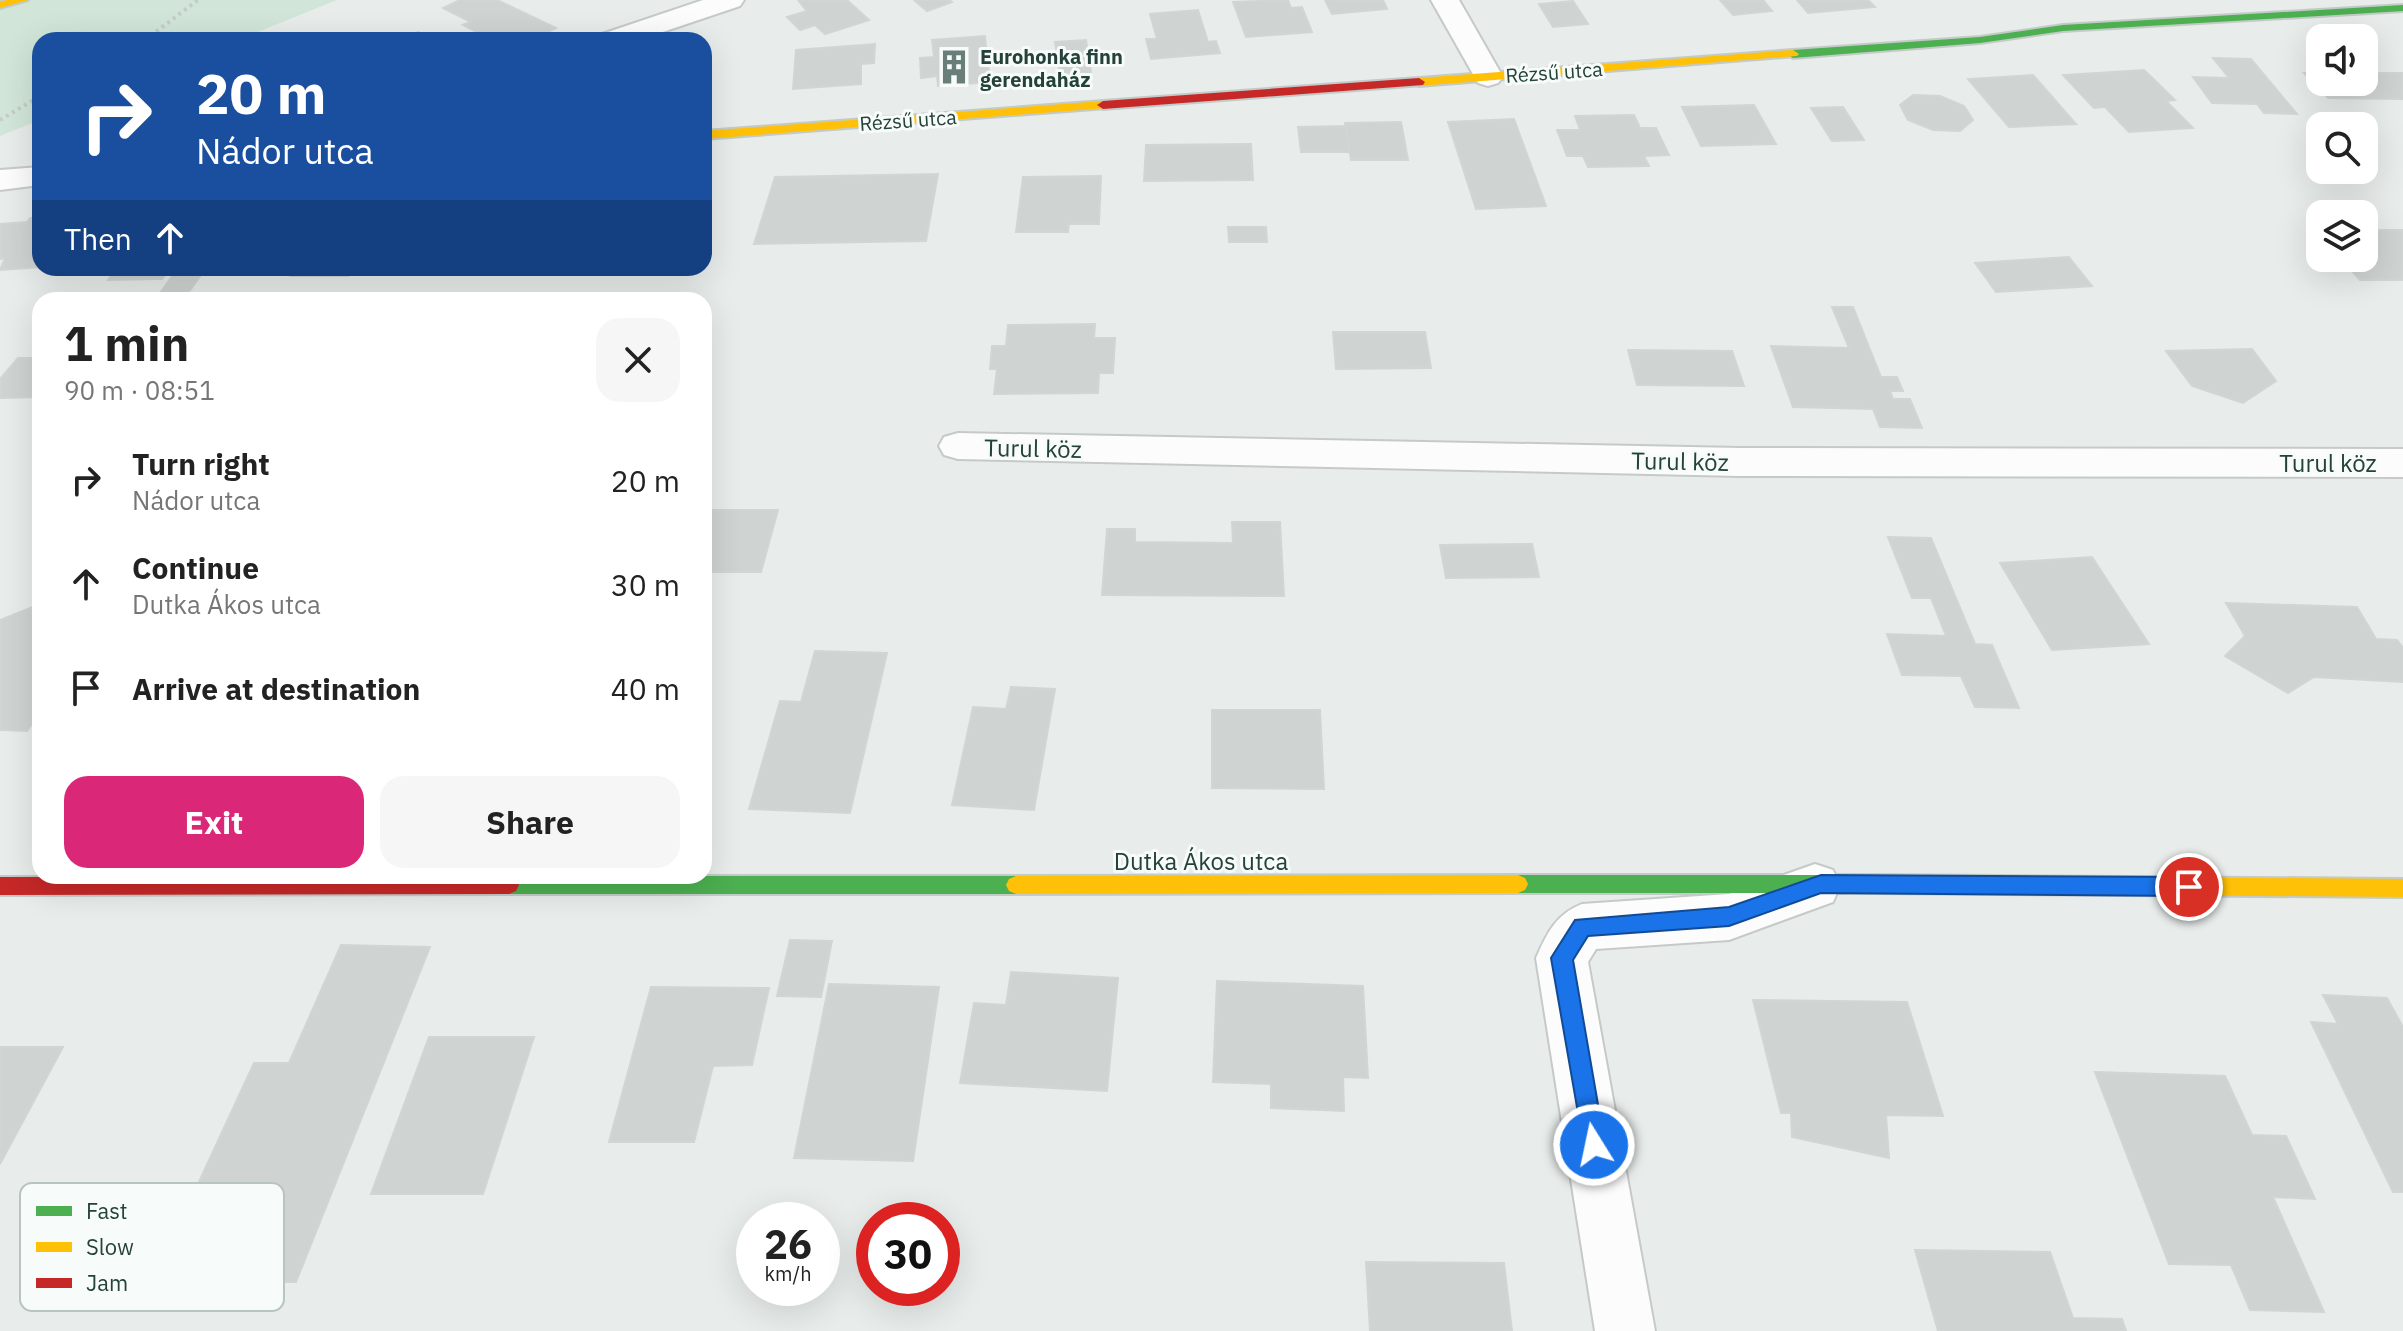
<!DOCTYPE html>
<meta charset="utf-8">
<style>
body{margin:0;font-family:"IBM Plex Sans",sans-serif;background:#f6f6f6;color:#222;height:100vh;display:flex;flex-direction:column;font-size:30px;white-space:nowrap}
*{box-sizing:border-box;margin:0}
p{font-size:26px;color:#767676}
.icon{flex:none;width:44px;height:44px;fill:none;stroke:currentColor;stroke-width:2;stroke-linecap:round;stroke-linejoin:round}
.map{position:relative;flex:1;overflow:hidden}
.panel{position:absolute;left:32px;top:292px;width:680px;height:592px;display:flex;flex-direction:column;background:#fff;border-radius:24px;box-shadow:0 8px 32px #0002}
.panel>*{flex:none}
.banner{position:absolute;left:32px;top:32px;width:680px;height:244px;border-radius:24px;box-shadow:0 8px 32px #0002;background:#1a4fa0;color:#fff;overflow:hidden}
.controls{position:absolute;left:2306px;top:24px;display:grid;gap:16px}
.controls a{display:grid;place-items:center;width:72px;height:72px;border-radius:16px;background:#fff;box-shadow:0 8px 32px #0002;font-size:40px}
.speed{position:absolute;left:736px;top:1202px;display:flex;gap:16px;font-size:40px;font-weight:700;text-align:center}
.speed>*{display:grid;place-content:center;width:104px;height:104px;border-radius:50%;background:#fff;box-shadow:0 8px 32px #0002;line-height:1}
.speed small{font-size:20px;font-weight:400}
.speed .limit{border:12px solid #d22;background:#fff;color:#111}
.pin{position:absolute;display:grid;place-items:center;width:68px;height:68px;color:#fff;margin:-34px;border:4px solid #fff;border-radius:50%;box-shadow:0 2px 8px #0007}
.me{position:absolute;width:88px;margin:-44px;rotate:350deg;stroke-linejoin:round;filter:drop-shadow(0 0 6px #0008)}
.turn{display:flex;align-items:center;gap:28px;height:168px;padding:0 32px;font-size:36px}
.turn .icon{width:104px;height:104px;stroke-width:2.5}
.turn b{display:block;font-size:56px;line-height:68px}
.then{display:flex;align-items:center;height:76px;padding:0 32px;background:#0003;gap:16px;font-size:30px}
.round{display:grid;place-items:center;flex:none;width:84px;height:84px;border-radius:24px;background:#f6f6f6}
.head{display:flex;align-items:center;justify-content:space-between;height:136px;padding:0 32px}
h1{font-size:48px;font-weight:800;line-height:60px}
.action{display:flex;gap:16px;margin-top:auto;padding:16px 32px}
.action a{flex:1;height:92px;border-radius:24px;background:#db2777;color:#fff;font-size:32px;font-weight:800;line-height:92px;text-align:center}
.action a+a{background:#f6f6f6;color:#222}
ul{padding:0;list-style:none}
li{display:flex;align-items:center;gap:24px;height:104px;padding:0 32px}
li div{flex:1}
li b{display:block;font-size:30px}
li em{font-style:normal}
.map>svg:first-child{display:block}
.green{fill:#d1e6d8}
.building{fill:#cfd4d2;stroke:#d1d6d4;stroke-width:2}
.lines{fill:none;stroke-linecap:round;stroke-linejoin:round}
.street-casing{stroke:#c5cac8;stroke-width:4}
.fast-casing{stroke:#c3cbc8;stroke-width:4}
.slow-casing{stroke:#c3cbc8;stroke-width:4}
.jam-casing{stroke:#c3cbc8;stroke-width:4}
.path{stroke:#c3ccca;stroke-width:4;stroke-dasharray:3 4;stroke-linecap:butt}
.street{fill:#fcfcfc;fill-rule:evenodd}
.fast{fill:#4caf50;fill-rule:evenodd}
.slow{fill:#ffc107;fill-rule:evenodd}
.jam{fill:#c62828;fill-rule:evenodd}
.route{fill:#1a73e8;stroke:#114b97;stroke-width:2}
.labels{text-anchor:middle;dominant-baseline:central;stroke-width:6;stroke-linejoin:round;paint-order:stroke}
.far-poi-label{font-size:20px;font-weight:bold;fill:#24423a;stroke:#f7fbf9;text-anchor:start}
.far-street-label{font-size:20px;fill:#24423a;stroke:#f7fbf9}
.street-label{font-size:24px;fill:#24423a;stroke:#f7fbf9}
.key{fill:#f7fbf9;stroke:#b8c4c0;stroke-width:2}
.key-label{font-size:22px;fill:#24423a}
</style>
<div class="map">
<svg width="2403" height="1331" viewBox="0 0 2403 1331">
<rect width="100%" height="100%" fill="#e8edeb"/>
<!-- green -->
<path class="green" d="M0,0h337l-99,40h-198v80l-40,16z"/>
<!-- building -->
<g class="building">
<path d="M460,0h37l59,28 -24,12h-40l-29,-15 8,-3 -28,-14z"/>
<path d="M847,0l22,20 -44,14 -10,-9 -15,5 -13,-13 20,-6 -9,-11z"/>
<path d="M914,0h35l3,2 -25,9z"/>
<path d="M1288,0l3,8 11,-1 10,25 -66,5 -13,-35z"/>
<path d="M1325,0h58l4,9 -55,5z"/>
<path d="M1720,0h43l9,11 -39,4z"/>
<path d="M1797,0h71l7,7 -67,6z"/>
<path d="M1573,1l15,23 -35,3 -14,-23z"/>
<path d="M1198,10l10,32 8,-1 4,12 -69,6 -5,-20h11l-7,-25z"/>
<path d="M418,32l16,8h-34z"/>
<path d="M985,36l5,46 -52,4 -1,-10 -16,2 -1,-20 14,-1 -2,-17z"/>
<path d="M1086,40l5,32 -31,3 -5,-33z"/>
<path d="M875,44l-1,19 -13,1v20l-68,5 3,-39z"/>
<path d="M2213,58l38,1 46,55 -33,-1 -7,-9 -45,-1 -19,-26 36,1z"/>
<path d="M2144,70l31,30 -9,1 27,27 -64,4 -24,-25 -11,1 -31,-33z"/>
<path d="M2304,73h16v9h44v-9h39v26l-75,-1z"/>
<path d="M2033,75l43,49 -67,3 -41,-48z"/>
<path d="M1913,95l27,1 24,10 9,14 -13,11 -27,-1 -25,-10 -8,-15z"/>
<path d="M1754,105l22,39 -75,2 -19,-39z"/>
<path d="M1843,107l21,33 -32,1 -21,-33z"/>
<path d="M1634,115l6,13h16l13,27 -25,1 5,10 -61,1 -5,-11h-16l-10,-26h23l-5,-14z"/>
<path d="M1514,119l32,87 -70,3 -28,-87z"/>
<path d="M1401,122l7,38h-57l-6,-37z"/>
<path d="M1346,126l4,26h-49l-3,-25z"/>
<path d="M1251,144l2,36 -109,1 2,-36z"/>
<path d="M938,174l-12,67 -172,3 21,-67z"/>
<path d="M1101,176l-2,48h-30l-1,8h-52l7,-55z"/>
<path d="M40,217v50l-40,3 5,-12 -5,1v-35l27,-2 3,-4z"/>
<path d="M1228,227h38l1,15h-38z"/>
<path d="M2364,230h39v50h-43l-20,-22h24z"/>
<path d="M2069,257l23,29 -96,6 -21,-29z"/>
<path d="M104,268h66l-8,11 -54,1 7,-10 -13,1z"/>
<path d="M296,268h57l-5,8h-57z"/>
<path d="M173,275h28l-18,25h-28z"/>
<path d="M1832,307h21l28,70h16l6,14h-13l3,8h17l12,29 -42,-1 -7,-18 -80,-2 -22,-61 78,2z"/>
<path d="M1095,324l-1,14h21l-2,35h-14l-1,20 -104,1 3,-25h-7l2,-23h14l2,-21z"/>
<path d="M1333,332h92l6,36 -95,1z"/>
<path d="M2252,349l24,32 -33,22 -51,-17 -26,-35z"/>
<path d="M1628,350l104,1 12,35 -107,-1z"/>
<path d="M18,358h22v39l-40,1v-19z"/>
<path d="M704,510h74l-17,62h-57z"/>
<path d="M1232,522h48l4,74 -182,-1 5,-66h28v13l98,1z"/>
<path d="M1888,537l43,1 44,106 17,1 27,63 -44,-1 -14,-31 -59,-1 -15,-41 59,2 -15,-38h-19z"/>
<path d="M1532,544l7,33 -93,1 -6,-33z"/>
<path d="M2092,557l57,87 -97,6 -52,-87z"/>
<path d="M2226,603l131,4 19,32 21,1 6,8v34l-89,-5 -26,16 -63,-37 20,-20z"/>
<path d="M40,604v109l-13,18 -27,-1v-110z"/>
<path d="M815,651l72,2 -37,160 -101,-4 31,-108 21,1z"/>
<path d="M1011,687l44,2 -21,121 -82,-5 21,-98 33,2z"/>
<path d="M1212,710h108l4,79 -112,-1z"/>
<path d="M790,940l42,1 -11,56 -44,-1z"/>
<path d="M341,945l89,2 -134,335 -143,-1 101,-218h35z"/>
<path d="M1011,972l107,6 -11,113 -147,-8 14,-80 32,2z"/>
<path d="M1217,981l146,5 5,92 -25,-1 1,34 -73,-3v-24l-58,-2z"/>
<path d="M829,984l110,3 -26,174 -119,-3z"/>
<path d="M651,987l118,1 -17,77 -39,1 -19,76h-85z"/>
<path d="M2323,995l64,3 16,29v165h-10l-82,-170 27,2z"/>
<path d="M1753,1000l154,2 36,114 -57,-1 3,43 -97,-21 -1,-24h-10z"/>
<path d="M429,1037h105l-51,157h-112z"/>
<path d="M0,1047h63l-63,117z"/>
<path d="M2095,1072l130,4 27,59 34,1 29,63 -42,-2 51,115 -74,-2 -19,-45 -62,-1z"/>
<path d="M1915,1250l135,2 23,66 49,1 4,12h-188z"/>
<path d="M1366,1262l138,1 8,68h-142z"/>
</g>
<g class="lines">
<!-- street casing -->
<g class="street-casing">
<g id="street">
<path d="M703,0h41l-4,6 -101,34h-41l4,-6z"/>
<path d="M1431,0h28l44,77 -5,6 -10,3 -10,-3z"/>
<path d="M40,167v18l-40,5v-20z"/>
<path d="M958,433l782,15 663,1v28l-663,-1 -782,-17 -14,-4 -5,-9 5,-9z"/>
<path d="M1815,864l18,6 7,16 -7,16 -104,38 -133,9 -8,13 67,369h-60l-59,-373c11,-25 20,-44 46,-54l147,-10z"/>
</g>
</g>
<!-- fast casing -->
<g class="fast-casing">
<g id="fast">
<path d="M2403,5v6l-340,20 -83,12 -187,15 -6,-4 6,-4 187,-13 83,-12z"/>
<path d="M1518,875h356l7,3 3,6 -3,6 -7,3h-356l-7,-3 -3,-6 3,-6z"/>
<path d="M509,876h507l7,3 3,6 -3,6 -7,3h-507l-7,-3 -3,-6 3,-6z"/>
</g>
</g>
<!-- slow casing -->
<g class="slow-casing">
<g id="slow">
<path d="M7,0h21l-28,8v-6z"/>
<path d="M1793,50l6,4 -2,2 -378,30 -6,-4 6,-4z"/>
<path d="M1103,101l6,4 -2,3 -403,31v-8z"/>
<path d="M1518,875l7,3 3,6 -3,6 -7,3 -502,1 -7,-3 -3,-6 3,-6 7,-3z"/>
<path d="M1874,875l529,4v18l-529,-4 -7,-3 -3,-6 3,-6z"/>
</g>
</g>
<!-- jam casing -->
<g class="jam-casing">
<g id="jam">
<path d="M1419,78l6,4 -2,3 -320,24 -6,-4 6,-4z"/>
<path d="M509,876l7,3 3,6 -3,6 -7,3 -509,1v-18z"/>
</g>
</g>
<!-- path -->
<g class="path">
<path d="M145,40l53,-40"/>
<path d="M0,120l40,-24"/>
</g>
<!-- street -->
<use href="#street" class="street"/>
<!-- fast -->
<use href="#fast" class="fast"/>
<!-- slow -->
<use href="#slow" class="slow"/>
<!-- jam -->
<use href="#jam" class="jam"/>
</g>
<!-- route -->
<path class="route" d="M1821,875l368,2 7,3 3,7 -3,6 -7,3 -368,-3 -92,33 -141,10 -15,24 32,185 -3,8 -8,3 -9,-3 -34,-195 24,-38 154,-13z"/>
<!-- icons -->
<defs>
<g id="building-bare" transform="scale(2.76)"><path d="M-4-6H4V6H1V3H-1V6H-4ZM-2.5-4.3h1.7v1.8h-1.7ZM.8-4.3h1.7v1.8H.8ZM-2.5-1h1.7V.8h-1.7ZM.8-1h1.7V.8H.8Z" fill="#697e78" stroke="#f7fbf9" stroke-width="2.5" paint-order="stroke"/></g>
</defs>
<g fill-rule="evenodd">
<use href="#building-bare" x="954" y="67"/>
</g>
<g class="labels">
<!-- far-poi labels -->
<g class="far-poi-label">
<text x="980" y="56">Eurohonka finn<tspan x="980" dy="23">gerendaház</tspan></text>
</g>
<!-- far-street labels -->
<g class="far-street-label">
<text transform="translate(1554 72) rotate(-4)">Rézsű utca</text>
<text transform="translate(908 120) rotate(-4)">Rézsű utca</text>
</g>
<!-- street labels -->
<g class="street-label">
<text transform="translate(1033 448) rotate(1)">Turul köz</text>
<text transform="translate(1680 461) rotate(1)">Turul köz</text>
<text x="2328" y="463">Turul köz</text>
<text x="1201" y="861">Dutka Ákos utca</text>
</g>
</g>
<!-- legend -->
<rect x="20" y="1183" width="264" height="128" rx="12" class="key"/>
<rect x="36" y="1206" width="36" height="10" fill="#4caf50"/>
<rect x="36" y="1242" width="36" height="10" fill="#ffc107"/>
<rect x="36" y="1278" width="36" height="10" fill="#c62828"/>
<g class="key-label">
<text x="86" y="1219">Fast</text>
<text x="86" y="1255">Slow</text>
<text x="86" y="1291">Jam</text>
</g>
</svg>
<div class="controls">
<a><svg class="icon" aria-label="sound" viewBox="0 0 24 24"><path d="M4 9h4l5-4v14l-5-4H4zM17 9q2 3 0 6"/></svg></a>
<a><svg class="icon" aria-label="search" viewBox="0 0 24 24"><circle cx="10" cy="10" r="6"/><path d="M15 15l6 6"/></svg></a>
<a><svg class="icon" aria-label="layers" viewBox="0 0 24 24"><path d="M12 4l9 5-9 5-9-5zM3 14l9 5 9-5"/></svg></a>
</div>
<div class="speed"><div>26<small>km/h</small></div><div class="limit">30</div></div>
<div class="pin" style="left:2189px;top:887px;background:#d93025"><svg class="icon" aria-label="arrive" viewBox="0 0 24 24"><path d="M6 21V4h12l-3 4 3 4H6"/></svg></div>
<svg class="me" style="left:1594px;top:1145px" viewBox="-20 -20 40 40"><circle r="17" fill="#1a73e8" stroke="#fff" stroke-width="3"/><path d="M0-11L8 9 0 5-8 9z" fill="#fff"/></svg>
<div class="banner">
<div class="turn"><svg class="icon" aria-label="right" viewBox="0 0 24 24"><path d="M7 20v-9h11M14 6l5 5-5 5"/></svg><div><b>20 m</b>Nádor utca</div></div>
<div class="then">Then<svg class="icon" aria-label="ahead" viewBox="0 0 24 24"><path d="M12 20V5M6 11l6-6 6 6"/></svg></div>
</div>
<section class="panel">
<div class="head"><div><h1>1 min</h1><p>90 m · 08:51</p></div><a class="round"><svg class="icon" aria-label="close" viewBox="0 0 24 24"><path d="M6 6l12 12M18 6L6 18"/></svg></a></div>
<ul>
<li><svg class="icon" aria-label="right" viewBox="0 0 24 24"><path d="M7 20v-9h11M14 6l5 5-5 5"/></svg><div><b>Turn right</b><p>Nádor utca</p></div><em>20 m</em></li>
<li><svg class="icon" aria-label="ahead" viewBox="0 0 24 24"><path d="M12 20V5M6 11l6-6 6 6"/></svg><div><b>Continue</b><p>Dutka Ákos utca</p></div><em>30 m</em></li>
<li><svg class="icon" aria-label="arrive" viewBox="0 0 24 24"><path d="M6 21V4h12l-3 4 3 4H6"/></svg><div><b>Arrive at destination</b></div><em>40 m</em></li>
</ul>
<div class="action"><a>Exit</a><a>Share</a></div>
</section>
</div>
